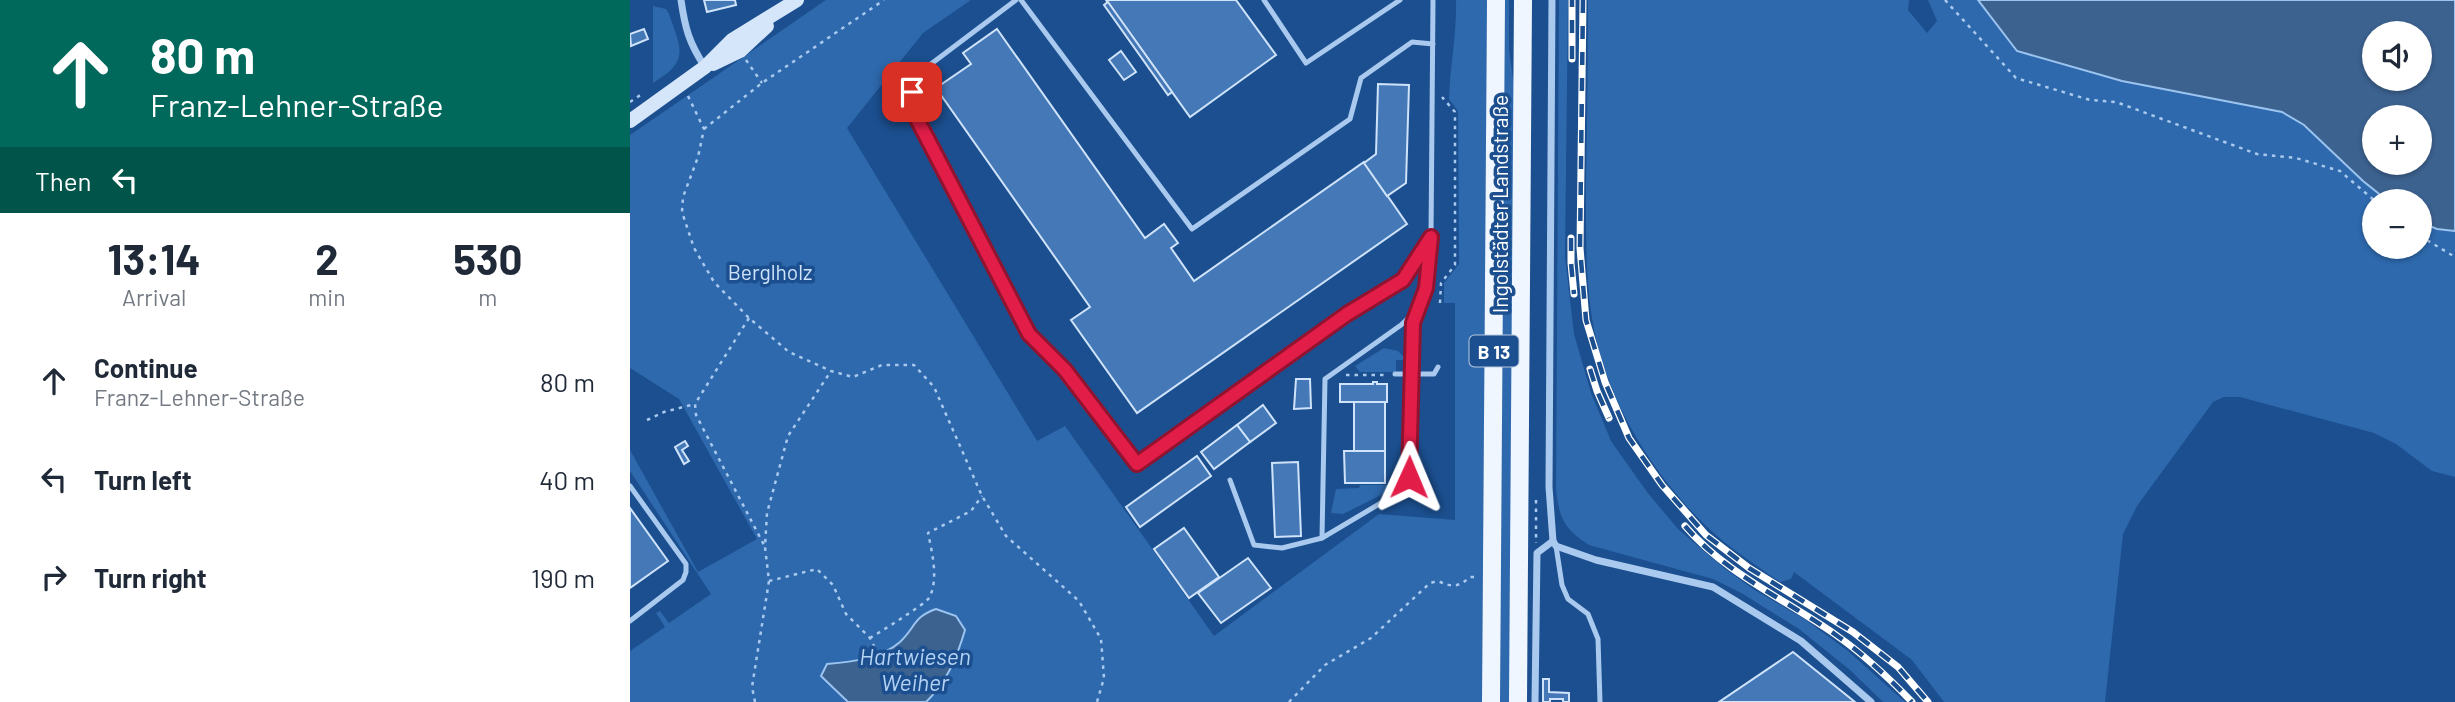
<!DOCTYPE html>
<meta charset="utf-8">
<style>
body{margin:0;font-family:Barlow,sans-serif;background:#f2f2f3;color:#1f2937;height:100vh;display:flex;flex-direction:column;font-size:26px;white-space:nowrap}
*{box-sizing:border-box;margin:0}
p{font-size:23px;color:#747a83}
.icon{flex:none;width:38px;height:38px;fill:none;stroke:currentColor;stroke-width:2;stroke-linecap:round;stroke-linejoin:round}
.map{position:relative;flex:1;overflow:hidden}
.details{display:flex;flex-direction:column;background:#fff;width:630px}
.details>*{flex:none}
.top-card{background:#00695c;color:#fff;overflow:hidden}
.buttons{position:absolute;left:1732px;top:21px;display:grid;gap:14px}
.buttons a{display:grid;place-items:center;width:70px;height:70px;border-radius:50%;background:#fff;box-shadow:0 2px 5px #0004;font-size:35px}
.pin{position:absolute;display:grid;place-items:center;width:60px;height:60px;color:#fff;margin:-30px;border-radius:14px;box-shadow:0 4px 10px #0006}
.me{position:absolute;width:77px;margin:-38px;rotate:1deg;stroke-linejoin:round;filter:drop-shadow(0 0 5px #0008)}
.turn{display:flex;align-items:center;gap:24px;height:147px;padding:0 35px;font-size:32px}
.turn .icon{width:91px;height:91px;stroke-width:2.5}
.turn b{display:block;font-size:49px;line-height:60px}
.then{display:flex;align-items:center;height:66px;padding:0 35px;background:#0003;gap:14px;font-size:26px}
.eta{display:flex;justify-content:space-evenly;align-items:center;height:119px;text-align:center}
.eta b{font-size:42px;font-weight:700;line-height:49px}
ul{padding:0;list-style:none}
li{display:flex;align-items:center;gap:21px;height:98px;padding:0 35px}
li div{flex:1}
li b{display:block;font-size:26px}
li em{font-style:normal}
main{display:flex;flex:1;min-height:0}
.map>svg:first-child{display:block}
.green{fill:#2e69ad}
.water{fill:#3c6290;stroke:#9cc4f0;stroke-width:2;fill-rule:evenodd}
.building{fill:#4478b7;stroke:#cfe3fa;stroke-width:2}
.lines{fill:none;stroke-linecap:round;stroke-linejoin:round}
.path{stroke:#a9c9ee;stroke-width:2.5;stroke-dasharray:3.5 5;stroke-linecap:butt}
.lane{stroke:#a9c9ee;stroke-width:5}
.street{stroke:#a9c9ee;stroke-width:7}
.secondary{stroke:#d6e6fa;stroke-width:14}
.primary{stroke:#f0f6ff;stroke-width:18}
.rail-casing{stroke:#fff;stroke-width:7}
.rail{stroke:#1b4f8f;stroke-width:4.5;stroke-dasharray:13;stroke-linecap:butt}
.route-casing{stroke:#92132f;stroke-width:18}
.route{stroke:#e11d48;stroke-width:12}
.labels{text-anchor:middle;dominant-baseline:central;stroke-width:7;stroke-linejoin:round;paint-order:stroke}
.shield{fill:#1b4f8f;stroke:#bbcadd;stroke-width:2}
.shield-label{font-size:19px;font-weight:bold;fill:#fff}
.street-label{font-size:21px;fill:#fff;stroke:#1b4f8f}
.park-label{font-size:21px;fill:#cfe3fa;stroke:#1b4f8f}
.water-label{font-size:23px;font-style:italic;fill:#b5d3f5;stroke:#1b4f8f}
</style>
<main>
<section class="details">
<div class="top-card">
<div class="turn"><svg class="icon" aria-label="ahead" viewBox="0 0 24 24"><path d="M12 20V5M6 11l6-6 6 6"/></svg><div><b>80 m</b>Franz-Lehner-Straße</div></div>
<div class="then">Then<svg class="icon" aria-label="left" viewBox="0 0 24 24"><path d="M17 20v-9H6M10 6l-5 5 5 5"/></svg></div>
</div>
<div class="eta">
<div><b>13:14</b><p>Arrival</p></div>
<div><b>2</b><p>min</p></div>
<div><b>530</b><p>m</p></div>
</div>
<ul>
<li><svg class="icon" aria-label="ahead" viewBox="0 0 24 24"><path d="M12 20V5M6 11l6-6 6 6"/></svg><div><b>Continue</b><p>Franz-Lehner-Straße</p></div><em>80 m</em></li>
<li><svg class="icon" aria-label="left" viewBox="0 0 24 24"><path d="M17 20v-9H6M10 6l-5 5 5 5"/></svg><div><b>Turn left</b></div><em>40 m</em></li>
<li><svg class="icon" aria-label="right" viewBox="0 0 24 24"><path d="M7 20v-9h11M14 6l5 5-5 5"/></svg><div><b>Turn right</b></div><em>190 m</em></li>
</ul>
</section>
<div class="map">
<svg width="1825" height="702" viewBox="0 0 1825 702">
<rect width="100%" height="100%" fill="#1b4f8f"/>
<!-- green -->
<g class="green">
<path d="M196,0h145l-48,33 -76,95 190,313 28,-15 149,210 165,-122 76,6v-217h-11v-20l15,-19 -1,-153 -9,-12c1,-33 8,-66 7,-99h31l-5,702h-852v-51l35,-24 -9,-14 4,-2 9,12 42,-29 -81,-123v-21l68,122 59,-33 -78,-140 -49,-31v-233z"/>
<path d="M874,0h5v50l6,42 -4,610h-12z"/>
<path d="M929,0h9l-3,257 9,77 17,59 20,48 36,51 31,37 46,39 29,21 53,31 42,31 57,51h-22l-33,-32 -51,-41 -56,-35 -30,-15 -124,-34c-25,-16 -30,-27 -33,-56z"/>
<path d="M958,0h321l-1,10 19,23 10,-12 -9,-21h50l39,51 105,30 160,31c39,22 70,61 106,89h-13v46h45v-25l17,7 18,2v246l-23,-6 -36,-27 -22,-11 -134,-36h-16l-11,5 -76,104 -14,28 -18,168h-161l-32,-42 -118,-88 -3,7 -11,3c-26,-18 -52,-35 -75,-57 -52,-51 -92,-116 -109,-186 -11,-50 -10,-102 -10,-153 1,-62 2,-124 2,-186z"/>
<path d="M23,6l13,3 3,5c13,37 20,47 -16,69z"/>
<path d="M754,348l14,3 7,7v2h-9v12h-36l-5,-6z"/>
<path d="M730,485h31v5l-48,24 -12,-1 5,-24 23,-1z"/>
</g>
<!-- water -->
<g class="water">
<path d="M1348,0h477v231l-18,-2 -17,-7v-21h-32l-25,-20 -59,-56 -22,-13 -160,-31 -105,-30zM1745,33h45v46h-45zM1745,117h45v46h-45z"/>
<path d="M306,609l20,7 9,14c-8,27 -18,52 -39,72h-78l-27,-26 6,-12c24,-2 54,-5 73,-22 16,-15 13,-25 36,-33z"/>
</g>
<!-- building -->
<g class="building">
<path d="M74,0h31l1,5 -29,7z"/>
<path d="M476,0h130l40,55 -86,62z"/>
<path d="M478,2l64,90 -4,3 -64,-90z"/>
<path d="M14,29l4,10 -17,7 -1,-12z"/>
<path d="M367,29l148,209 19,-14 14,19 -7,5 23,33 170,-119 43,62 -270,189 -66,-93 19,-13 -154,-219 35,-24 -8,-11z"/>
<path d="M491,51l15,21 -12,8 -15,-20z"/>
<path d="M748,84l31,1 -3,98 -19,13 -23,-33 12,-9z"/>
<path d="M666,379h14l1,29 -17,1z"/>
<path d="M743,382h4v2h10v18h-47v-18h33z"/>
<rect x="724" y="402" width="31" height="49"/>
<path d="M633,405l13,18 -26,19 -13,-17z"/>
<path d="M607,425l13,17 -36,27 -13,-17z"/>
<path d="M55,441l3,5 -6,4 7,11 -5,3 -9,-17z"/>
<path d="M714,451h41v32h-40z"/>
<path d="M567,456l14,20 -71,51 -14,-20z"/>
<path d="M668,462l3,74 -26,1 -3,-74z"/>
<path d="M0,508l38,53 -38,27z"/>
<path d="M554,528l35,49 -30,21 -35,-49z"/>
<path d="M618,558l23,30 -50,35 -23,-30z"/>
<path d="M1163,652l62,50h-136z"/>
<path d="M913,679h6v13l20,1v9h-6v-3h-13v3h-7z"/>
</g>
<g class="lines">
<!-- path -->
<g class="path">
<path d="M1315,0l71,78 74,22 26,2 141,52 39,4 44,13 35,30"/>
<path d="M116,60l16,23"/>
<path d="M58,96l16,33 -6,28 -15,40 -1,15 12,36 20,34 35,36 40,34 42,19 22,6 29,-12h32l20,22 48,109 24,40 73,65 22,38 3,39 -7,24"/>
<path d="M0,102l12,-8"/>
<path d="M74,129l58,-46 122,-83"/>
<path d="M1790,236l35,21"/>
<path d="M810,303l1,-20 14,-18v-153l-13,-15"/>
<path d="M119,318l-54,86 1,11 68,130"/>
<path d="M716,375h39"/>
<path d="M17,420l17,-8 31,-8"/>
<path d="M906,500v43"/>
<path d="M139,581l48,-12 16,16 13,29 24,24 8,16"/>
<path d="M240,638c10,-6 54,-33 59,-40 10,-18 3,-46 -1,-65l43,-22 11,-15"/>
<path d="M125,702l-3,-15 17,-106 -4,-34 2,-34 21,-77 43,-65"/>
<path d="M659,702l36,-37 46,-27 59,-55 8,-2c13,6 20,7 32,-4h8"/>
</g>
<!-- lane -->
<g class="lane">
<path d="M386,0l-93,70 -11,22 2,23 115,219 36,36 72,94 210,-150 56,-34 28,-43"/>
<path d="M391,0l171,229 158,-110 11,-41 51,-36 21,2"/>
<path d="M634,0l42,63 94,-63"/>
<path d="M765,374h39l4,-7"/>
<path d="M600,480l24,65 28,3 40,-10 74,-44 13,-17 4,-154 4,-11"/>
<path d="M0,486l56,78v8l-3,8 -53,41"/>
<path d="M692,538l3,-159 76,-54 17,-16 8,-21 4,-22 1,-29 2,-237"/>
<path d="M926,546l6,39 6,14 20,15 10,25 2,63"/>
</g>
<!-- street -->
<g class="street">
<path d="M51,0c4,28 8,43 24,67"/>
<path d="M922,0l-3,487 4,54 3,5 40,14 117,27 88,54 70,61"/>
<path d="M905,702l2,-149 16,-12"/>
</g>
<!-- secondary -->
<g class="secondary">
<path d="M83,64l27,-13 27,-25"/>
<path d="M0,121l75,-54 27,-27 65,-40"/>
</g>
<!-- primary -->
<g class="primary">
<path d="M861,702l5,-702"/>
<path d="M888,702l5,-702"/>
</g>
<!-- rail casing -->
<g class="rail-casing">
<g id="rail">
<path d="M953,0l-3,248 6,72 19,62 24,56 33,47 44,50 43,33 104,64 45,35 30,35"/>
<path d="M942,59v-59"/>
<path d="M941,238v25l3,31"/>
<path d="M960,369l7,22 12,27"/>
<path d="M1055,526c41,48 100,73 151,109 27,19 53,43 76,67"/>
</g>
</g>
<!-- rail -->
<use href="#rail" class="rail"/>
</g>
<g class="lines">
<!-- route casing -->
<g class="route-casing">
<path id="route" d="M282,92l3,23 114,219 36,36 72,94 210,-150 56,-34 28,-43 -5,51 -13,35 -4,154"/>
</g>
<!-- route -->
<use href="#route" class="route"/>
</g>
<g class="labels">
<!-- shield labels -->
<rect class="shield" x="839.5" y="335.5" width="49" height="31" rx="5"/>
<g class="shield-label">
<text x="864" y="351">B 13</text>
</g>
<!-- street labels -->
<g class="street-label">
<text transform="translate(869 204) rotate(-90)">Ingolstädter Landstraße</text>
</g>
<!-- park labels -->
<g class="park-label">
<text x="140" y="271">Berglholz</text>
</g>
<!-- water labels -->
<g class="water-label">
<text x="285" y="656">Hartwiesen<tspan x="285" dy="26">Weiher</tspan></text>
</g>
</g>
</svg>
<div class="buttons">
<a><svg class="icon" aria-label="sound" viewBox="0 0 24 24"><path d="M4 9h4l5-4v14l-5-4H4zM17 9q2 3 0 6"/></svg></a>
<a>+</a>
<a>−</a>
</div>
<div class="pin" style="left:282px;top:92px;background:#d93025"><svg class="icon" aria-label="arrive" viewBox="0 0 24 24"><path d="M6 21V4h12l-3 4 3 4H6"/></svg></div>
<svg class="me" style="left:779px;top:477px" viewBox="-20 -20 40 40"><path d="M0-17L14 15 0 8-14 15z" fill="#e11d48" stroke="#fff" stroke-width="4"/></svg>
</div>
</main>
